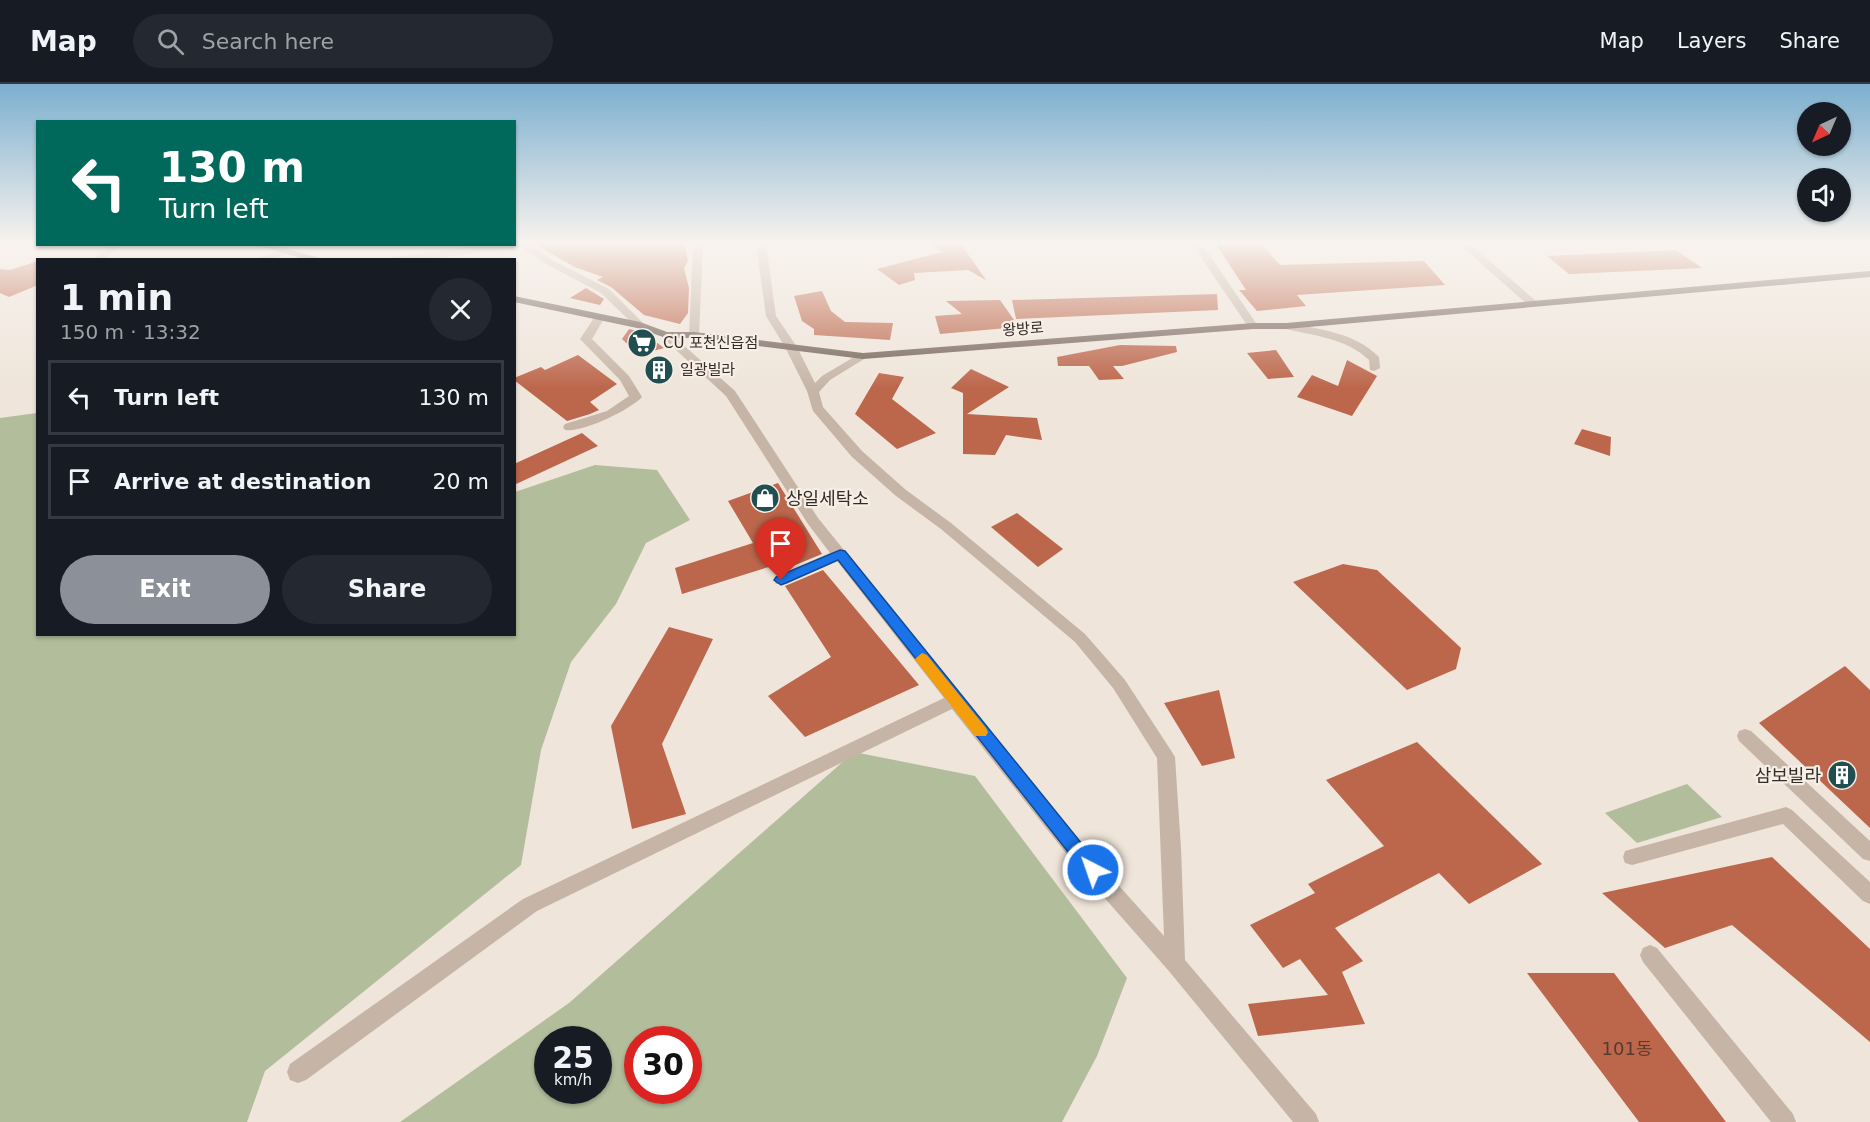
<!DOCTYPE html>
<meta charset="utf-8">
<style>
body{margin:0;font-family:"DejaVu Sans","Noto Sans KR",sans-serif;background:#242831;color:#f1f3f6;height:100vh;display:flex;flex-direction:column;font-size:22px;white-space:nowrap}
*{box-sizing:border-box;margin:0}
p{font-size:20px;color:#9ea1a6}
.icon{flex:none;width:33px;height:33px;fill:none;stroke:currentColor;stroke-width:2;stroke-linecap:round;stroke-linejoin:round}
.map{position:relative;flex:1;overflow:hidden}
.sheet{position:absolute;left:36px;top:174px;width:480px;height:378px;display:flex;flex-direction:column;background:#171b24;border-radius:0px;box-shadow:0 2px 4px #0004}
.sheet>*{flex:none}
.guide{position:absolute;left:36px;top:36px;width:480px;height:126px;border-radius:0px;box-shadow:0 2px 4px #0004;background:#00695c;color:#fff;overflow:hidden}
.needle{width:39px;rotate:224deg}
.controls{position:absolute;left:1797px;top:18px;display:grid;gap:12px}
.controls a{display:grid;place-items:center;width:54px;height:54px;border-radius:50%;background:#171b24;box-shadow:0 2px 4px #0004;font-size:30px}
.speed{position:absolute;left:534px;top:942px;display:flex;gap:12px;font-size:30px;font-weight:700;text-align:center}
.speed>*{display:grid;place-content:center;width:78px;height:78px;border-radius:50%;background:#171b24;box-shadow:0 2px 4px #0004;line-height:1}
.speed small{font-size:15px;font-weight:400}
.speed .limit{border:9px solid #d22;background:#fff;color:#111}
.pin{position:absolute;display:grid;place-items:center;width:51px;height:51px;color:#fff;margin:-62px -26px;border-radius:50% 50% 50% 0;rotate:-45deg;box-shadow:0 0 6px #0007}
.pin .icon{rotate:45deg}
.me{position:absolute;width:66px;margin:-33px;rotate:319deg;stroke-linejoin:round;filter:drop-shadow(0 0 4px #0008)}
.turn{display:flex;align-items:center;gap:21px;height:126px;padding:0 24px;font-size:27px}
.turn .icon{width:78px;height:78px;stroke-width:2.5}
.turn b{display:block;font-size:42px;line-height:51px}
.round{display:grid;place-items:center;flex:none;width:63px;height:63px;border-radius:32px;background:#242831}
.headline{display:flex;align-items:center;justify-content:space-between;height:102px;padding:0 24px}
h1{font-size:36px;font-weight:700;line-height:45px}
.action{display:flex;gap:12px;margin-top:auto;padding:12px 24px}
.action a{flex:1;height:69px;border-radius:36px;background:#8c9099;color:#fff;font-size:24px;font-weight:700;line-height:69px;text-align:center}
.action a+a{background:#242831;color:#f1f3f6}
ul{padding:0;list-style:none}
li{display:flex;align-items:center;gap:18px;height:75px;margin:0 12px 9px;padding:0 12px;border:3px solid #363941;border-radius:0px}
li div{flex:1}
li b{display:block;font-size:22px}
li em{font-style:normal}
header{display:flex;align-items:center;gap:36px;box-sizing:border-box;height:84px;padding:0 30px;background:#171b24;border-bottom:2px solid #363941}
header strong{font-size:28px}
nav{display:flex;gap:33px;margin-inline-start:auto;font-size:21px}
.search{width:420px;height:54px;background:#242831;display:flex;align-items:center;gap:15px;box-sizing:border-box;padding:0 21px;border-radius:33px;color:#9ea1a6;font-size:22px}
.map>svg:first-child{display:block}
.green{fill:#b2bd9b;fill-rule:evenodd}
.building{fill:#bc664b}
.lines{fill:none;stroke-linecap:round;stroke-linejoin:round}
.minor{fill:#c6b5a7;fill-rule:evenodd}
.major{fill:#746259;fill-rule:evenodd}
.route{fill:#1a73e8;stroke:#114b97;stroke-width:1.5}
.slow{fill:#f59e0b}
.labels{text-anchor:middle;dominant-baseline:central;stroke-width:4.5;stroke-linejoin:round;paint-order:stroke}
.far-street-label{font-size:15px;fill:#332b27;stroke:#f7efe6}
.far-poi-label{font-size:15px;fill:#332b27;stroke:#f7efe6;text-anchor:start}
.poi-label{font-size:18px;fill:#332b27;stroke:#f7efe6;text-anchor:start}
.near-number-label{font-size:18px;fill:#553a30}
</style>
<header>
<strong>Map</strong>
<div class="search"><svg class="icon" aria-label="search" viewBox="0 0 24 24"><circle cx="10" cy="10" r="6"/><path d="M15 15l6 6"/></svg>Search here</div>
<nav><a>Map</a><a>Layers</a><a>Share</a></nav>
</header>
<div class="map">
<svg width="1870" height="1038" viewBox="0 0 1870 1038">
<rect width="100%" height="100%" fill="#efe5da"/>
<!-- green -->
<g class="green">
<path d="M37,329l1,221h476l1,-142 80,-27 62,5 33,50 -44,23 -30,61 -45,58 -30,88 -20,115 -256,206 -18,51h-247v-704z"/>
<path d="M854,668l121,24 152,202 -30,78 -35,66h-662l169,-119zM548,956h50v50h-50zM638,956h50v50h-50z"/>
<path d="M1687,700l35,33 -85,26 -32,-30z"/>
</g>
<!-- building -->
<g class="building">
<path d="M534,160h150l4,17 -4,7 5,20 -1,25 -8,11 -36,-9 -33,-28 -14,-7 6,-3 -28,-10z"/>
<path d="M930,160h31l25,36 -18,-10 -54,3 1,7 -16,5 -22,-16 65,-17z"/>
<path d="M1216,160h45l19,21 144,-4 21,24 -148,10 9,11 -49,5 -18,-21h7z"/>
<path d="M1676,166l26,18 -133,6 -22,-18z"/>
<path d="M38,177v24l-29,12 -9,-4v-24l10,1z"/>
<path d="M586,204l18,11 -4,6 -30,-7z"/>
<path d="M822,207l9,20 14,11 48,1 -3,17 -76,-5v-6l-12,-8 -8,-25z"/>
<path d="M1217,210l1,16 -202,9 -4,-19z"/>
<path d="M1000,216l19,27 -79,7 -5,-18 27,-2 -16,-13z"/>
<path d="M629,245l14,3 21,16 -25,7 -17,-16z"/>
<path d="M1120,261l56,1 1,6 -55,14h-9l11,13 -25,1 -10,-14h-31l-1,-9z"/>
<path d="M1276,266l18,27 -26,2 -21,-26z"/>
<path d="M578,271l39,29 -27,18 9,8 -9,4 -23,7 -53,-41v-2l27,-11 4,3z"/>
<path d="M1347,276l30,16 -25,40 -55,-19 15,-22 26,11z"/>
<path d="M971,285l38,18 -42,27 70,4 5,22 -36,-5 -11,20 -32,-1v-61l-12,-5z"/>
<path d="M879,289l25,4 -12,22 44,34 -39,16 -42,-35z"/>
<path d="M1582,345l29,8 -1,19 -36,-12z"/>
<path d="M582,349l16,13 -84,39v-21z"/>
<path d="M778,399l44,71 -46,19 -4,-7 -90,28 -7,-26 78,-25 -25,-42z"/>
<path d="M1017,429l46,36 -25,18 -47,-40z"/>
<path d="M1343,480l34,6 84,78 -5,21 -49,21 -114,-108z"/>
<path d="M823,486l96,115 -114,52 -37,-41 63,-39 -46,-71z"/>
<path d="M669,543l44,12 -51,105 24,70 -54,15 -21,-103z"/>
<path d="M1845,582l25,24v138l-111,-105z"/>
<path d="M1219,606l16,68 -33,8 -38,-63z"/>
<path d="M1417,658l125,122 -73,40 -30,-31 -104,55 28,33 -21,11 23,52 -107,12 -10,-32 80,-9 -28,-36 -17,9 -33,-43 65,-32 -7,-9 76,-38 -58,-66z"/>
<path d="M1772,773l98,92v93l-138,-117 -67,23 -63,-55z"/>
<path d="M1527,889h87l112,149h-87z"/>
</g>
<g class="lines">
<!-- minor -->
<g class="minor">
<path d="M113,160h11l-21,16h-12z"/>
<path d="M496,160h33l23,16 57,29 36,36 -1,2h-8l-35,-34 -55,-29 -25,-17 -100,13h-33l5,-3z"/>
<path d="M693,160h10l-4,91 -5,3 -5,-3z"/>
<path d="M756,160h10l10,72 21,31 18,36 7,-7 37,-22 4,-1 6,3 -39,24 -11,12 4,15 39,44 44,39 45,33 134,111 40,46 47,72 3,5 6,91 4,112 131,154 3,8h-26l-125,-152 -96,-109 -120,-152 -415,202 -231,169 -8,3 -8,-3 -3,-8 3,-8 233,-165 421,-201 -107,-137 -51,23h-10l-2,-4 2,-4 54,-23 -22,-29 -82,-128 -64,-59v-4h8l65,58 83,127 268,331 78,87 -7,-178 -44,-70 -38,-46 -134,-113 -45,-33 -44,-39 -39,-46 -6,-20 -22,-44 -19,-31z"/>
<path d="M1192,160h10l56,82 -1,2h-8z"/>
<path d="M1459,160h11l66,57v4h-8z"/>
<path d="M286,164l5,3 -2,2 -19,7h-17z"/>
<path d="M600,230l5,3 -13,22 37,37 13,21c-12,13 -60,36 -77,33l-2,-3 2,-3 42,-13 22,-15 -9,-16 -40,-41 16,-24z"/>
<path d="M1286,239c33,6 68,9 93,34l1,11 -6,3 -4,-1 -1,-10c-24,-23 -56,-24 -87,-32v-4z"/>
<path d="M1745,645l6,2 119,110v20l-7,-2 -124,-118 -2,-5 2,-5z"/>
<path d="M1786,723l6,3 78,72v22l-7,-3 -80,-77 -151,41 -7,-2 -2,-6 2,-6 7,-2z"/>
<path d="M1650,861l7,3 136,166 3,8h-25l-128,-160 -3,-7 3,-7z"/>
</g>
<!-- major -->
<g class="major">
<path d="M251,160h18l58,16h-19z"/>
<path d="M1870,187v6l-584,52h-33l-390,30 -169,-21h-28l-29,-10 -123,-26v-6l126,26 27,10h27l169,21 390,-30h33z"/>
</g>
</g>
<!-- sky -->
<linearGradient id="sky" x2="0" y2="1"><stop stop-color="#7cafcf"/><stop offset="0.52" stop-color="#f8f3ee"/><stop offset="1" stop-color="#f8f3ee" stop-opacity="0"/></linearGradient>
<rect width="1870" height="305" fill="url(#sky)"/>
<!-- route -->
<path class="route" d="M840,466l5,1 254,314 3,5 -3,6 -6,2 -6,-2 -249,-316 -52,23 -5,2 -7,-5 2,-3z"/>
<!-- slow -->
<path class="slow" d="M922,569l5,2 59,73 2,4 -2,4h-11l-58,-74 -2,-3z"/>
<!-- icons -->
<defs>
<g id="supermarket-disc" transform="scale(1.5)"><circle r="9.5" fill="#204e51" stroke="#f7efe6"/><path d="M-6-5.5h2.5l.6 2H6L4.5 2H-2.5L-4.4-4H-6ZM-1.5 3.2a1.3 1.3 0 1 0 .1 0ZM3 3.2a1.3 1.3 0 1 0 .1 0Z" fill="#fff"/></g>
<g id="building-disc" transform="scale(1.5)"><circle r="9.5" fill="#204e51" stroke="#f7efe6"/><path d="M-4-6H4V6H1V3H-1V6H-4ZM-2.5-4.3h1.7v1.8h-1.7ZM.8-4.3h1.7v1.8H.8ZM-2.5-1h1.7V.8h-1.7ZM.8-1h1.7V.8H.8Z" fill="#fff"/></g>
<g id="shop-disc" transform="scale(1.5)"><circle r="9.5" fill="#204e51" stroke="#f7efe6"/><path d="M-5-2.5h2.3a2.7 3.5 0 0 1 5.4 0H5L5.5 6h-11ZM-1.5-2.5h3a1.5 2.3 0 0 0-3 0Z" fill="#fff"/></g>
</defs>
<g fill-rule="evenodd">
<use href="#supermarket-disc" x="642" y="259"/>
<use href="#building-disc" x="659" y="286"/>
<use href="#shop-disc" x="765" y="414"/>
<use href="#building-disc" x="1842" y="691"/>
</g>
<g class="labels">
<!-- far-street labels -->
<g class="far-street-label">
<text transform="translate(1023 245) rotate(-4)">왕방로</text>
</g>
<!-- far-poi labels -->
<g class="far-poi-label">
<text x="663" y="259">CU 포천신읍점</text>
<text x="680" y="286">일광빌라</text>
</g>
<!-- poi labels -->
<g class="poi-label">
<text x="786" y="414">상일세탁소</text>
<text x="1821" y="691" text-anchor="end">삼보빌라</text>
</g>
<!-- near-number labels -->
<g class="near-number-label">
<text x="1627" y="964">101동</text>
</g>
</g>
</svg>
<div class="controls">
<a><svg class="needle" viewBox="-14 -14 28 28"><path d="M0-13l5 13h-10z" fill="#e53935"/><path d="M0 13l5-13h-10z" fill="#9ea1a6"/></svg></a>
<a><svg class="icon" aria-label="sound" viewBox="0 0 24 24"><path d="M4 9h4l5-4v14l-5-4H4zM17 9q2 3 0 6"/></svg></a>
</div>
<div class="speed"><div>25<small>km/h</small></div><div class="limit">30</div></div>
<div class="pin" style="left:781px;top:496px;background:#d93025"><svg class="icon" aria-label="arrive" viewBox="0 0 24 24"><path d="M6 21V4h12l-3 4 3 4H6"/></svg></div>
<svg class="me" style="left:1093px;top:786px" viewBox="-20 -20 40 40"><circle r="17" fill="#1a73e8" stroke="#fff" stroke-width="3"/><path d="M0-11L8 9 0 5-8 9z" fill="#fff"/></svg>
<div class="guide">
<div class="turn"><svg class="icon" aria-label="left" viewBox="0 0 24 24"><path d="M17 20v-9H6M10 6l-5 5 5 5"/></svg><div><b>130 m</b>Turn left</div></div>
</div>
<section class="sheet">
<div class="headline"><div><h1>1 min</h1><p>150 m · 13:32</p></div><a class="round"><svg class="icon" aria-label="close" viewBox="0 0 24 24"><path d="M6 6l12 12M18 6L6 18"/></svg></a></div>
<ul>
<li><svg class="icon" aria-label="left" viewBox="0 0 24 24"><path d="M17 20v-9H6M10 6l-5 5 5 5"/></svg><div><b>Turn left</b></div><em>130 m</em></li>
<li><svg class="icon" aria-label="arrive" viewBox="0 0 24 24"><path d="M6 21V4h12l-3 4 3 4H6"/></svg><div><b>Arrive at destination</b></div><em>20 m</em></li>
</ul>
<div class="action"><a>Exit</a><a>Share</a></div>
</section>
</div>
